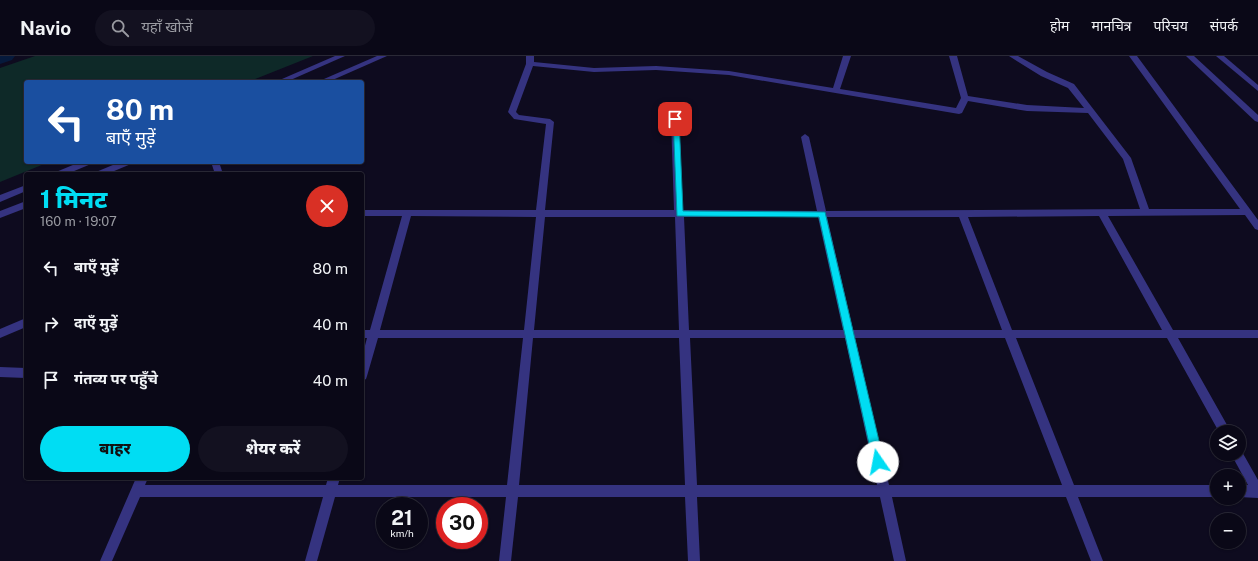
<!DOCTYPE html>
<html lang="hi">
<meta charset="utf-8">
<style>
body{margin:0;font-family:"Public Sans","Noto Sans Devanagari",sans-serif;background:#131120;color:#f1f3f6;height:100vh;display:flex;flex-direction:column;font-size:15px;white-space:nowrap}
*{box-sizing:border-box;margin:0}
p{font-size:13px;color:#999aa1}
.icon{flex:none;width:22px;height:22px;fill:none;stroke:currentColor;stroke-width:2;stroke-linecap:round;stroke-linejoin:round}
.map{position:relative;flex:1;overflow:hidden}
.drawer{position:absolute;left:24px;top:116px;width:340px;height:308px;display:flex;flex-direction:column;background:#0a0817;border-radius:4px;box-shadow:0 1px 3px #0004,0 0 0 1px #2a2936}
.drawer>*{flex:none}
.banner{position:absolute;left:24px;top:24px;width:340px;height:84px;border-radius:4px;box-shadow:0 1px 3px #0004,0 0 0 1px #2a2936;background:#1a4fa0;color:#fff;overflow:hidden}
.fabs{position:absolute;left:1210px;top:369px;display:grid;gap:8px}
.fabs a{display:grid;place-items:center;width:36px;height:36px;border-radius:50%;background:#0a0817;box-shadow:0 1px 3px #0004,0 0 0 1px #2a2936;font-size:20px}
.speed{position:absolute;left:376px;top:441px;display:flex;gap:8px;font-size:20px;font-weight:700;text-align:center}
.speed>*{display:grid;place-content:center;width:52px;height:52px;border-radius:50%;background:#0a0817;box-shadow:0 1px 3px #0004,0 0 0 1px #2a2936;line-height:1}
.speed small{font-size:10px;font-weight:400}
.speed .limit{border:6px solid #d22;background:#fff;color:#111}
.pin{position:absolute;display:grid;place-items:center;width:34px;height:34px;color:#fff;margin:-17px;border-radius:8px;box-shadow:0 2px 6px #0006}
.me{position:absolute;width:44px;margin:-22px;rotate:348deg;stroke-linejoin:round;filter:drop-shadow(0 0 3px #0008)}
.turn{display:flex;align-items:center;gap:14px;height:84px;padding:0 16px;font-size:18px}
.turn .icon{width:52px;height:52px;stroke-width:2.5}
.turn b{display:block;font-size:28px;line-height:34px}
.round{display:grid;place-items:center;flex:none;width:42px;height:42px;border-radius:21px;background:#131120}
.head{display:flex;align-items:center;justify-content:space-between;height:68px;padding:0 16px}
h1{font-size:24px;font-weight:800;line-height:30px;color:#00ddf3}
.primary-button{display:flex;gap:8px;margin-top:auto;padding:8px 16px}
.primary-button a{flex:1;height:46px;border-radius:24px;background:#00ddf3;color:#111;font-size:16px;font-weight:800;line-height:46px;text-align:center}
.primary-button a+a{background:#131120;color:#f1f3f6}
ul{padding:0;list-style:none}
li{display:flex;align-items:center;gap:12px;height:56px;padding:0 16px}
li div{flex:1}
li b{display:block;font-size:15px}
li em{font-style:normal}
header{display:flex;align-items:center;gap:24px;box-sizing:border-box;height:56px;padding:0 20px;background:#0a0817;border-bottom:1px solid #2a2936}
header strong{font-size:19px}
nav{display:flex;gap:22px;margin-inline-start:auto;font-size:14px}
.search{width:280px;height:36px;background:#131120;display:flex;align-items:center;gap:10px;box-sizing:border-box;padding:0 14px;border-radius:22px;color:#999aa1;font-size:15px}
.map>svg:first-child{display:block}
.green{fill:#0e2928}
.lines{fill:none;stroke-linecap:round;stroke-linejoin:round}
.canal{fill:#061a3c;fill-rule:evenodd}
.minor{fill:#353380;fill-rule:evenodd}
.route{fill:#00ddf3;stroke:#00909e}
</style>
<header>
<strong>Navio</strong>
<div class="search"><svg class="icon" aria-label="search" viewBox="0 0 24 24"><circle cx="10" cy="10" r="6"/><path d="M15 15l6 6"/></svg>यहाँ खोजें</div>
<nav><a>होम</a><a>मानचित्र</a><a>परिचय</a><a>संपर्क</a></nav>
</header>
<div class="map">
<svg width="1258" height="505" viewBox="0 0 1258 505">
<rect width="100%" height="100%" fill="#0e0b1f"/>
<!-- green -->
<path class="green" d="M35,0h278l-65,26h-222v80h23l-49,20v-114z"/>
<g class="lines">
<!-- canal -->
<path class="canal" d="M0,0h15l-3,4 -12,4z"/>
<!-- minor -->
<g class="minor">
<path d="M335,0h10l-59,26h-11z"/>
<path d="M377,0h10l-59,26h-11z"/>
<path d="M526,0h8v6l60,6 62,-2 73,5 104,17 10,-32h8l-11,33 116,19 5,-10 -12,-42h8l11,40 59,9 57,3 -16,-20 -27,-12 -32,-20h9l29,16 27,12 57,74 18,51h91l-111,-153h8l121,164v10l-3,-1 -10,-14 -137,1 65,114h85v8h-80l53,94h-12l-52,-94h-151l58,147h143v12h-139l25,64h-12l-25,-64h-174l14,64h-12l-14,-64h-183l3,64h-12l-3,-64h-167l-7,64h-12l7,-64h-171l-18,64h-12l18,-64h-183l-28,64h-12l36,-83h12l-3,7h181l2,-7h12l-2,7h169l16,-147h-145l-11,38 -1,3 -4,2v-24l5,-19h-5v-8h8l32,-114h-40v-6h174l10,-86 -32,-5 -6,-7 18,-48zM533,10l61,6 62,-2 73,5 230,39 3,-1 6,-12 59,10 61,2 35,46 17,50 -314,2 -17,-74 -4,-3 -4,3 16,74 -134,-1 -4,-91 -4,-3 -4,3 3,91h-129l9,-88 -4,-3 -31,-4 -3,-3zM411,160l125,1 -12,113h-144zM1099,160l63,114h-150l-44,-113zM545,161h130l4,113h-145zM684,161h134l25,113h-154zM827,161h132l43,113h-149zM533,282h146l6,147h-166zM690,282h155l32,147h-180zM855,282h150l57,147h-173z"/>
<path d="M1186,0h8l64,59v7l-3,-1z"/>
<path d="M1216,0h8l34,29v6z"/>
<path d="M80,106h12l-1,2 -24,10h-12l1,-2z"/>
<path d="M120,106h12l-1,2 -24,10h-12l1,-2z"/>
<path d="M211,106h8l4,12h-8z"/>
<path d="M26,129v6l-26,11v-7z"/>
<path d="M26,145v7l-26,10v-7z"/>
<path d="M26,262v9l-26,11v-9z"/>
<path d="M0,311l26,1v10l-26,-1z"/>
<path d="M1239,393l2,1 17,30v18l-19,-1v-12h9l-17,-31h8z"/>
</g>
</g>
<!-- route -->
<path class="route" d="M673,61l6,2 4,92 142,1 59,250 -2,4 -4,1 -3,-1 -2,-4 -54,-245 -142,-1z"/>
</svg>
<div class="fabs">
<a><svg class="icon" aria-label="layers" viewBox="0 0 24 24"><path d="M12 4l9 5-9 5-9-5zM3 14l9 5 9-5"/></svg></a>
<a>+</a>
<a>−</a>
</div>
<div class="speed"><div>21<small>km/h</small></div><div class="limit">30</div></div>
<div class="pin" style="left:675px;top:63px;background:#d93025"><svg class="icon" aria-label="arrive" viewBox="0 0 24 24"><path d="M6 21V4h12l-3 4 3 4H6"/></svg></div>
<svg class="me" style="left:878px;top:406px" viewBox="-20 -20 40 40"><circle r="19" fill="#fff"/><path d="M0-13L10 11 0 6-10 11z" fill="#00ddf3"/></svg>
<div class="banner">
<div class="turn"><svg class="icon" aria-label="left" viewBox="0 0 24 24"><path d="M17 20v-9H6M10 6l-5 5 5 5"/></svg><div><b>80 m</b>बाएँ मुड़ें</div></div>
</div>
<section class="drawer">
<div class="head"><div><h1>1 मिनट</h1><p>160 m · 19:07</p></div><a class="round" style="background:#d93025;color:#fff"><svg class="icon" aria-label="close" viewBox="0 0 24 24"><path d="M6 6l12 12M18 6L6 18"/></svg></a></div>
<ul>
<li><svg class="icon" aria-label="left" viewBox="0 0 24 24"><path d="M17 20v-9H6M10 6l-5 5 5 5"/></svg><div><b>बाएँ मुड़ें</b></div><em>80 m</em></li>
<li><svg class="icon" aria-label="right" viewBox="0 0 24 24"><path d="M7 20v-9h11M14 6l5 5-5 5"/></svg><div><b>दाएँ मुड़ें</b></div><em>40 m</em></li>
<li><svg class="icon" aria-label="arrive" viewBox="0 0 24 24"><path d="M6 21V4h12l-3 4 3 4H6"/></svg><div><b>गंतव्य पर पहुँचे</b></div><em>40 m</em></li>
</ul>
<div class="primary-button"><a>बाहर</a><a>शेयर करें</a></div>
</section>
</div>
